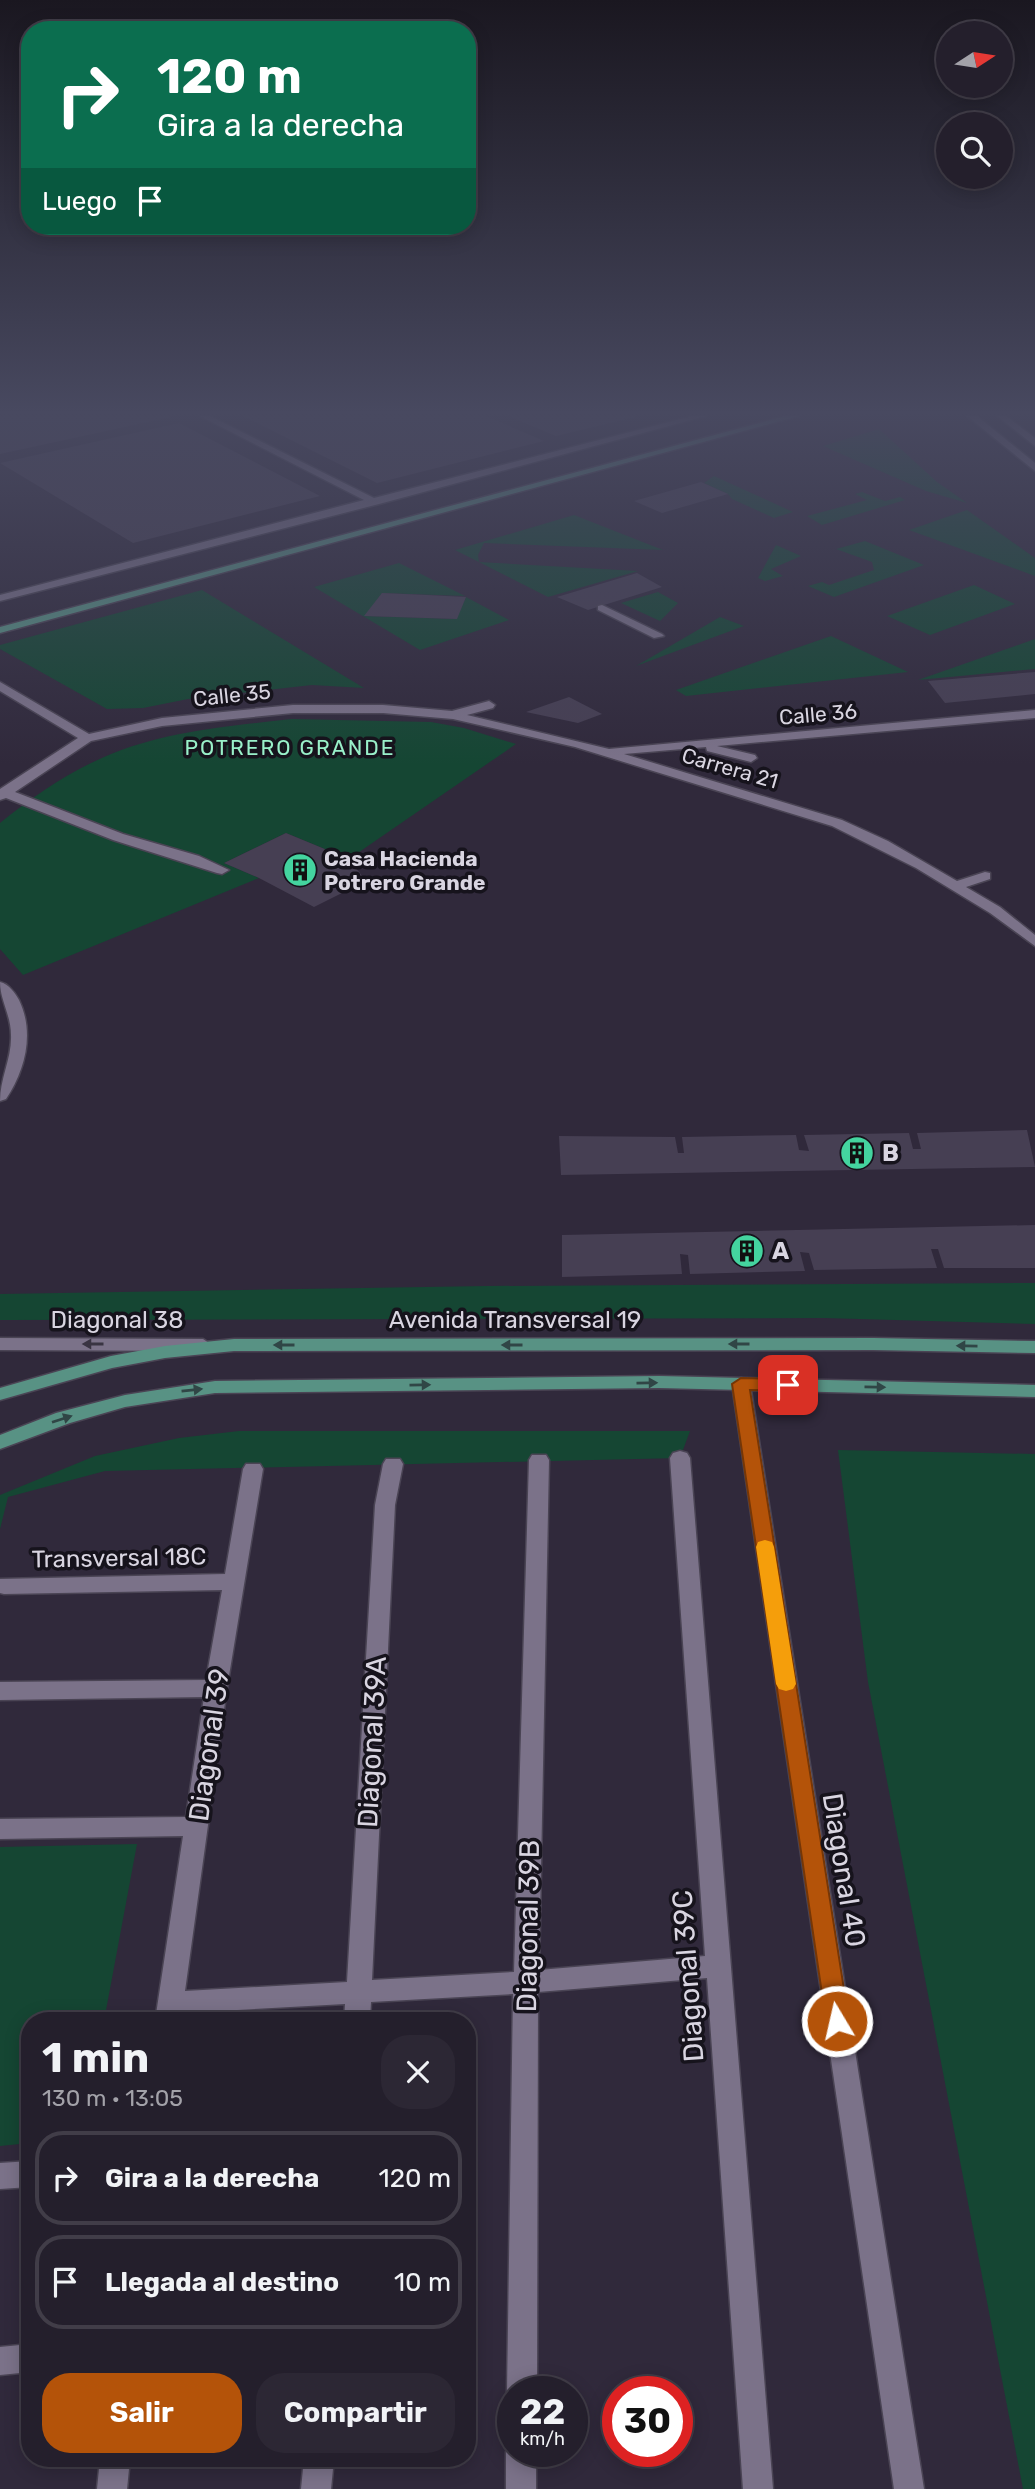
<!DOCTYPE html>
<html lang="es">
<meta charset="utf-8">
<style>
body{margin:0;font-family:Rubik,sans-serif;background:#2c2734;color:#f1f3f6;height:100vh;display:flex;flex-direction:column;font-size:26px;white-space:nowrap}
*{box-sizing:border-box;margin:0}
p{font-size:23px;color:#a3a2a9}
.icon{flex:none;width:38px;height:38px;fill:none;stroke:currentColor;stroke-width:2;stroke-linecap:round;stroke-linejoin:round}
.map{position:relative;flex:1;overflow:hidden}
.side{position:absolute;left:21px;top:2012px;width:455px;height:455px;display:flex;flex-direction:column;background:#241f2c;border-radius:28px;box-shadow:0 4px 18px #0003,0 0 0 2px #413d48}
.side>*{flex:none}
.guide{position:absolute;left:21px;top:21px;width:455px;height:214px;border-radius:28px;box-shadow:0 4px 18px #0003,0 0 0 2px #413d48;background:#0b6e4f;color:#fff;overflow:hidden}
.needle{width:46px;rotate:78deg}
.fabs{position:absolute;left:936px;top:21px;display:grid;gap:14px}
.fabs a{display:grid;place-items:center;width:77px;height:77px;border-radius:50%;background:#241f2c;box-shadow:0 4px 18px #0003,0 0 0 2px #413d48;font-size:35px}
.speed{position:absolute;left:497px;top:2376px;display:flex;gap:14px;font-size:35px;font-weight:700;text-align:center}
.speed>*{display:grid;place-content:center;width:91px;height:91px;border-radius:50%;background:#241f2c;box-shadow:0 4px 18px #0003,0 0 0 2px #413d48;line-height:1}
.speed small{font-size:18px;font-weight:400}
.speed .limit{border:10px solid #d22;background:#fff;color:#111}
.pin{position:absolute;display:grid;place-items:center;width:60px;height:60px;color:#fff;margin:-30px;border-radius:14px;box-shadow:0 4px 10px #0006}
.me{position:absolute;width:77px;margin:-38px;rotate:351deg;stroke-linejoin:round;filter:drop-shadow(0 0 5px #0008)}
.turn{display:flex;align-items:center;gap:24px;height:147px;padding:0 21px;font-size:32px}
.turn .icon{width:91px;height:91px;stroke-width:2.5}
.turn b{display:block;font-size:49px;line-height:60px}
.then{display:flex;align-items:center;height:66px;padding:0 21px;background:#0003;gap:14px;font-size:26px}
.round{display:grid;place-items:center;flex:none;width:74px;height:74px;border-radius:28px;background:#2c2734}
.head{display:flex;align-items:center;justify-content:space-between;height:119px;padding:0 21px}
h1{font-size:42px;font-weight:700;line-height:52px}
.cta{display:flex;gap:14px;margin-top:auto;padding:14px 21px}
.cta a{flex:1;height:80px;border-radius:28px;background:#b45309;color:#fff;font-size:28px;font-weight:700;line-height:80px;text-align:center}
.cta a+a{background:#2c2734;color:#f1f3f6}
ul{padding:0;list-style:none}
li{display:flex;align-items:center;gap:21px;height:94px;margin:0 14px 10px;padding:0 7px;border:4px solid #413d48;border-radius:28px}
li div{flex:1}
li b{display:block;font-size:26px}
li em{font-style:normal}
.map>svg:first-child{display:block}
.green{fill:#154633}
.building{fill:#463f53}
.lines{fill:none;stroke-linecap:round;stroke-linejoin:round}
.minor-casing{stroke:#4a4454;stroke-width:3}
.major-casing{stroke:#4a4454;stroke-width:3}
.minor{fill:#7b7289;fill-rule:evenodd}
.major{fill:#589284;fill-rule:evenodd}
.oneway{fill:#393442}
.oneway2{fill:#304646}
.route{fill:#b45309;stroke:#753606;stroke-width:2}
.slow{fill:#f59e0b}
.labels{text-anchor:middle;dominant-baseline:central;stroke-width:7;stroke-linejoin:round;paint-order:stroke}
.far-street-label{font-size:21px;fill:#d9d5e1;stroke:#16131c}
.far-neighbourhood-label{font-size:21px;letter-spacing:2px;fill:#99f0c9;stroke:#16131c}
.far-poi-label{font-size:21px;font-weight:bold;fill:#d9d5e1;stroke:#16131c;text-anchor:start}
.poi-label{font-size:24px;font-weight:bold;fill:#d9d5e1;stroke:#16131c;text-anchor:start}
.street-label{font-size:24px;fill:#d9d5e1;stroke:#16131c}
.near-street-label{font-size:28px;fill:#d9d5e1;stroke:#16131c}
</style>
<div class="map">
<svg width="1035" height="2489" viewBox="0 0 1035 2489">
<rect width="100%" height="100%" fill="#30293b"/>
<!-- green -->
<g class="green">
<path d="M879,429l58,53 30,21 -41,-12 -103,-45z"/>
<path d="M714,476l79,36 -19,6 -42,-19 -4,-5 -24,-11z"/>
<path d="M862,492l23,9 15,-4 5,3 -83,25 -15,-9 60,-16 -12,-6z"/>
<path d="M967,510l68,48v18l-126,-46z"/>
<path d="M574,515l89,35 -179,-7 -6,12 1,7 159,9 -90,26 -93,-47z"/>
<path d="M865,541l59,24 -90,32 -26,-11 14,-4 7,3 45,-15 -2,-8 -36,-13z"/>
<path d="M776,545l25,11 -30,13 12,7 -18,5 -7,-3z"/>
<path d="M399,563l66,33 -83,-3 -17,23 91,3 10,-22 43,23 -89,30 -106,-63z"/>
<path d="M974,585l41,19 -85,31 -43,-19z"/>
<path d="M202,590l162,98 -52,-3 -124,14 -45,9 -36,1 -107,-60v-4z"/>
<path d="M658,592l20,11 -18,18 -39,-18z"/>
<path d="M720,617l24,9 -108,40z"/>
<path d="M831,636l77,36 -222,24 -10,-6z"/>
<path d="M1035,639v30l-117,11z"/>
<path d="M292,719l139,3 33,6 52,16 -167,115 -63,-26 -62,30 35,15 -236,97 -23,-26v-126c31,-25 67,-50 104,-66 59,-26 125,-31 188,-38z"/>
<path d="M1035,1283v41l-211,-6 -824,2v-26l487,-8z"/>
<path d="M239,1431h451l-10,27 -575,13 -97,26 -8,32v-34l95,-39 84,-18z"/>
<path d="M838,1450l197,4v1035h-12l-155,-807z"/>
<path d="M137,1844l-33,177h-74v122l-30,3v-299z"/>
</g>
<!-- building -->
<g class="building">
<path d="M0,416h171v1l-171,37z"/>
<path d="M243,416h243l58,25 -167,42z"/>
<path d="M508,416h128v1l-80,19z"/>
<path d="M179,423l141,73 -187,47 -133,-80z"/>
<path d="M701,482l27,12 -66,19 -28,-12z"/>
<path d="M637,573l25,14 -74,23 -31,-13z"/>
<path d="M382,593l45,2 39,2 -9,22 -93,-3z"/>
<path d="M1035,672v22l-90,9 -17,-22z"/>
<path d="M569,697l33,17 -24,9 -52,-11z"/>
<path d="M286,833l63,26 17,22 -52,26 -55,-29 -35,-15z"/>
<path d="M1027,1130l8,37 -474,8 -2,-39 116,1 3,16h6l-2,-16 114,-2 3,15 10,1 -5,-16 105,-2 4,16h8l-4,-16z"/>
<path d="M1035,1225v43h-91l-6,-19h-7l6,19 -123,2 -5,-17 -9,-1 5,19 -115,3 -2,-19 -8,-1 2,20 -120,3v-42z"/>
</g>
<g class="lines">
<!-- minor casing -->
<g class="minor-casing">
<g id="minor">
<path d="M200,416h10l164,82 318,-82h14l-327,88 -379,97v-6l364,-95z"/>
<path d="M967,416h10l58,47v8z"/>
<path d="M997,416h9l29,22v8z"/>
<path d="M602,605l60,29 2,2 -10,2 -56,-28v-4z"/>
<path d="M0,682l89,52 73,-16 131,-13h90l69,6 37,-10 6,4 -2,3 -26,7 142,34 426,-39v8l-318,28 38,9 2,3 -6,4 -44,-11 -1,-4 -82,7 218,66 46,21 69,40 28,-9 5,1v6l-24,8 34,20 35,28v11l-45,-33 -74,-45 -84,-42 -257,-79 -122,-28 -70,-6h-90l-131,13 -71,15 -76,51 108,42 76,22 30,14 -7,4 -5,-1 -104,-33 -107,-42 -6,2v-11l78,-51 -78,-47z"/>
<path d="M0,982c9,2 15,11 19,18 16,33 6,71 -13,99l-6,2c0,-23 12,-43 11,-66 0,-20 -11,-35 -11,-53z"/>
<path d="M0,1338l203,1 9,6 -9,6 -203,-1z"/>
<path d="M741,1378l7,2 2,4 174,1105h-30l-162,-1105 2,-4z"/>
<path d="M680,1451l7,2 3,5 83,1031h-30l-36,-511 -169,14 -1,400h-24v11l-6,-11 6,-398 -142,8 -1,19h-26l1,-17 -163,9 -1,8h-26l28,-185 -183,3v-20l186,-2 18,-120 -204,3v-18l206,-2 16,-90 -218,4 -4,-1v-14l225,-5 18,-105 3,-5h14l3,5 -36,219 -42,303 162,-9 28,-477 8,-41 3,-5h14l3,5 -8,41 -23,475 142,-8 15,-512 3,-5h14l3,5 -10,510 166,-14 -35,-498 3,-5z"/>
<path d="M30,2161v26l-30,2v-26z"/>
<path d="M30,2344v28l-30,3v-28z"/>
<path d="M510,2441h3v11h23v37h-30v-37z"/>
<path d="M100,2459h30l-3,30h-30z"/>
<path d="M304,2459h30l-3,30h-30z"/>
</g>
</g>
<!-- major casing -->
<g class="major-casing">
<g id="major">
<path d="M785,416h14l-799,217v-6z"/>
<path d="M873,1338l162,3v12l-162,-3 -639,1 -69,7 -53,10 -112,32v-12l111,-32 54,-10 69,-7z"/>
<path d="M659,1376l376,9v12l-376,-9 -444,5 -90,14 -55,16 -70,26v-14l56,-22 69,-18 90,-14z"/>
</g>
</g>
<!-- minor -->
<use href="#minor" class="minor"/>
<!-- major -->
<use href="#major" class="major"/>
</g>
<!-- one-way arrows -->
<defs><path id="oneway-solid" d="M-6-.8H1V-3.2L6.5 0L1 3.2V.8H-6Z" transform="scale(1.75)"/></defs>
<use class="oneway" href="#oneway-solid" transform="translate(93 1344) rotate(-180)"/>
<g class="oneway2">
<use href="#oneway-solid" transform="translate(739 1344) rotate(180)"/>
<use href="#oneway-solid" transform="translate(284 1345) rotate(180)"/>
<use href="#oneway-solid" transform="translate(512 1345) rotate(180)"/>
<use href="#oneway-solid" transform="translate(967 1346) rotate(-179)"/>
<use href="#oneway-solid" transform="translate(647 1383) rotate(-1)"/>
<use href="#oneway-solid" transform="translate(420 1385) rotate(-1)"/>
<use href="#oneway-solid" transform="translate(875 1387) rotate(1)"/>
<use href="#oneway-solid" transform="translate(192 1390) rotate(-6)"/>
<use href="#oneway-solid" transform="translate(62 1419) rotate(-18)"/>
</g>
<!-- sky -->
<linearGradient id="sky" x2="0" y2="1"><stop stop-color="#1a1720"/><stop offset="0.54" stop-color="#484960"/><stop offset="1" stop-color="#484960" stop-opacity="0"/></linearGradient>
<rect width="1035" height="764" fill="url(#sky)"/>
<!-- route -->
<path class="route" d="M741,1378l47,1 9,6 -9,6 -38,-1 99,631 -3,7 -9,3 -8,-3 -3,-7 -94,-637z"/>
<!-- slow -->
<path class="slow" d="M765,1540l7,2 2,5 22,137 -3,5 -7,2 -7,-2 -3,-5 -20,-137 2,-5z"/>
<!-- icons -->
<defs>
<g id="building-disc" transform="scale(1.75)"><circle r="9.5" fill="#44d49f" stroke="#16131c"/><path d="M-4-6H4V6H1V3H-1V6H-4ZM-2.5-4.3h1.7v1.8h-1.7ZM.8-4.3h1.7v1.8H.8ZM-2.5-1h1.7V.8h-1.7ZM.8-1h1.7V.8H.8Z" fill="#111"/></g>
</defs>
<g fill-rule="evenodd">
<use href="#building-disc" x="300" y="870"/>
<use href="#building-disc" x="857" y="1153"/>
<use href="#building-disc" x="747" y="1251"/>
</g>
<g class="labels">
<!-- far-street labels -->
<g class="far-street-label">
<text transform="translate(232 695) rotate(-6)">Calle 35</text>
<text transform="translate(818 714) rotate(-5)">Calle 36</text>
<text transform="translate(730 768) rotate(16)">Carrera 21</text>
</g>
<!-- far-neighbourhood labels -->
<g class="far-neighbourhood-label">
<text x="290" y="747">POTRERO GRANDE</text>
</g>
<!-- far-poi labels -->
<g class="far-poi-label">
<text x="324" y="858">Casa Hacienda<tspan x="324" dy="24">Potrero Grande</tspan></text>
</g>
<!-- poi labels -->
<g class="poi-label">
<text x="882" y="1153">B</text>
<text x="772" y="1251">A</text>
</g>
<!-- street labels -->
<g class="street-label">
<text x="117" y="1320">Diagonal 38</text>
<text x="515" y="1320">Avenida Transversal 19</text>
<text transform="translate(119 1558) rotate(-1)">Transversal 18C</text>
</g>
<!-- near-street labels -->
<g class="near-street-label">
<text transform="translate(372 1742) rotate(-87)">Diagonal 39A</text>
<text transform="translate(209 1745) rotate(-82)">Diagonal 39</text>
<text transform="translate(844 1870) rotate(81)">Diagonal 40</text>
<text transform="translate(528 1926) rotate(-89)">Diagonal 39B</text>
<text transform="translate(688 1976) rotate(-94)">Diagonal 39C</text>
</g>
</g>
</svg>
<div class="fabs">
<a><svg class="needle" viewBox="-14 -14 28 28"><path d="M0-13l5 13h-10z" fill="#e53935"/><path d="M0 13l5-13h-10z" fill="#a3a2a9"/></svg></a>
<a><svg class="icon" aria-label="search" viewBox="0 0 24 24"><circle cx="10" cy="10" r="6"/><path d="M15 15l6 6"/></svg></a>
</div>
<div class="speed"><div>22<small>km/h</small></div><div class="limit">30</div></div>
<div class="pin" style="left:788px;top:1385px;background:#d93025"><svg class="icon" aria-label="arrive" viewBox="0 0 24 24"><path d="M6 21V4h12l-3 4 3 4H6"/></svg></div>
<svg class="me" style="left:837px;top:2021px" viewBox="-20 -20 40 40"><circle r="17" fill="#b45309" stroke="#fff" stroke-width="3"/><path d="M0-11L8 9 0 5-8 9z" fill="#fff"/></svg>
<div class="guide">
<div class="turn"><svg class="icon" aria-label="right" viewBox="0 0 24 24"><path d="M7 20v-9h11M14 6l5 5-5 5"/></svg><div><b>120 m</b>Gira a la derecha</div></div>
<div class="then">Luego<svg class="icon" aria-label="arrive" viewBox="0 0 24 24"><path d="M6 21V4h12l-3 4 3 4H6"/></svg></div>
</div>
<section class="side">
<div class="head"><div><h1>1 min</h1><p>130 m · 13:05</p></div><a class="round"><svg class="icon" aria-label="close" viewBox="0 0 24 24"><path d="M6 6l12 12M18 6L6 18"/></svg></a></div>
<ul>
<li><svg class="icon" aria-label="right" viewBox="0 0 24 24"><path d="M7 20v-9h11M14 6l5 5-5 5"/></svg><div><b>Gira a la derecha</b></div><em>120 m</em></li>
<li><svg class="icon" aria-label="arrive" viewBox="0 0 24 24"><path d="M6 21V4h12l-3 4 3 4H6"/></svg><div><b>Llegada al destino</b></div><em>10 m</em></li>
</ul>
<div class="cta"><a>Salir</a><a>Compartir</a></div>
</section>
</div>
